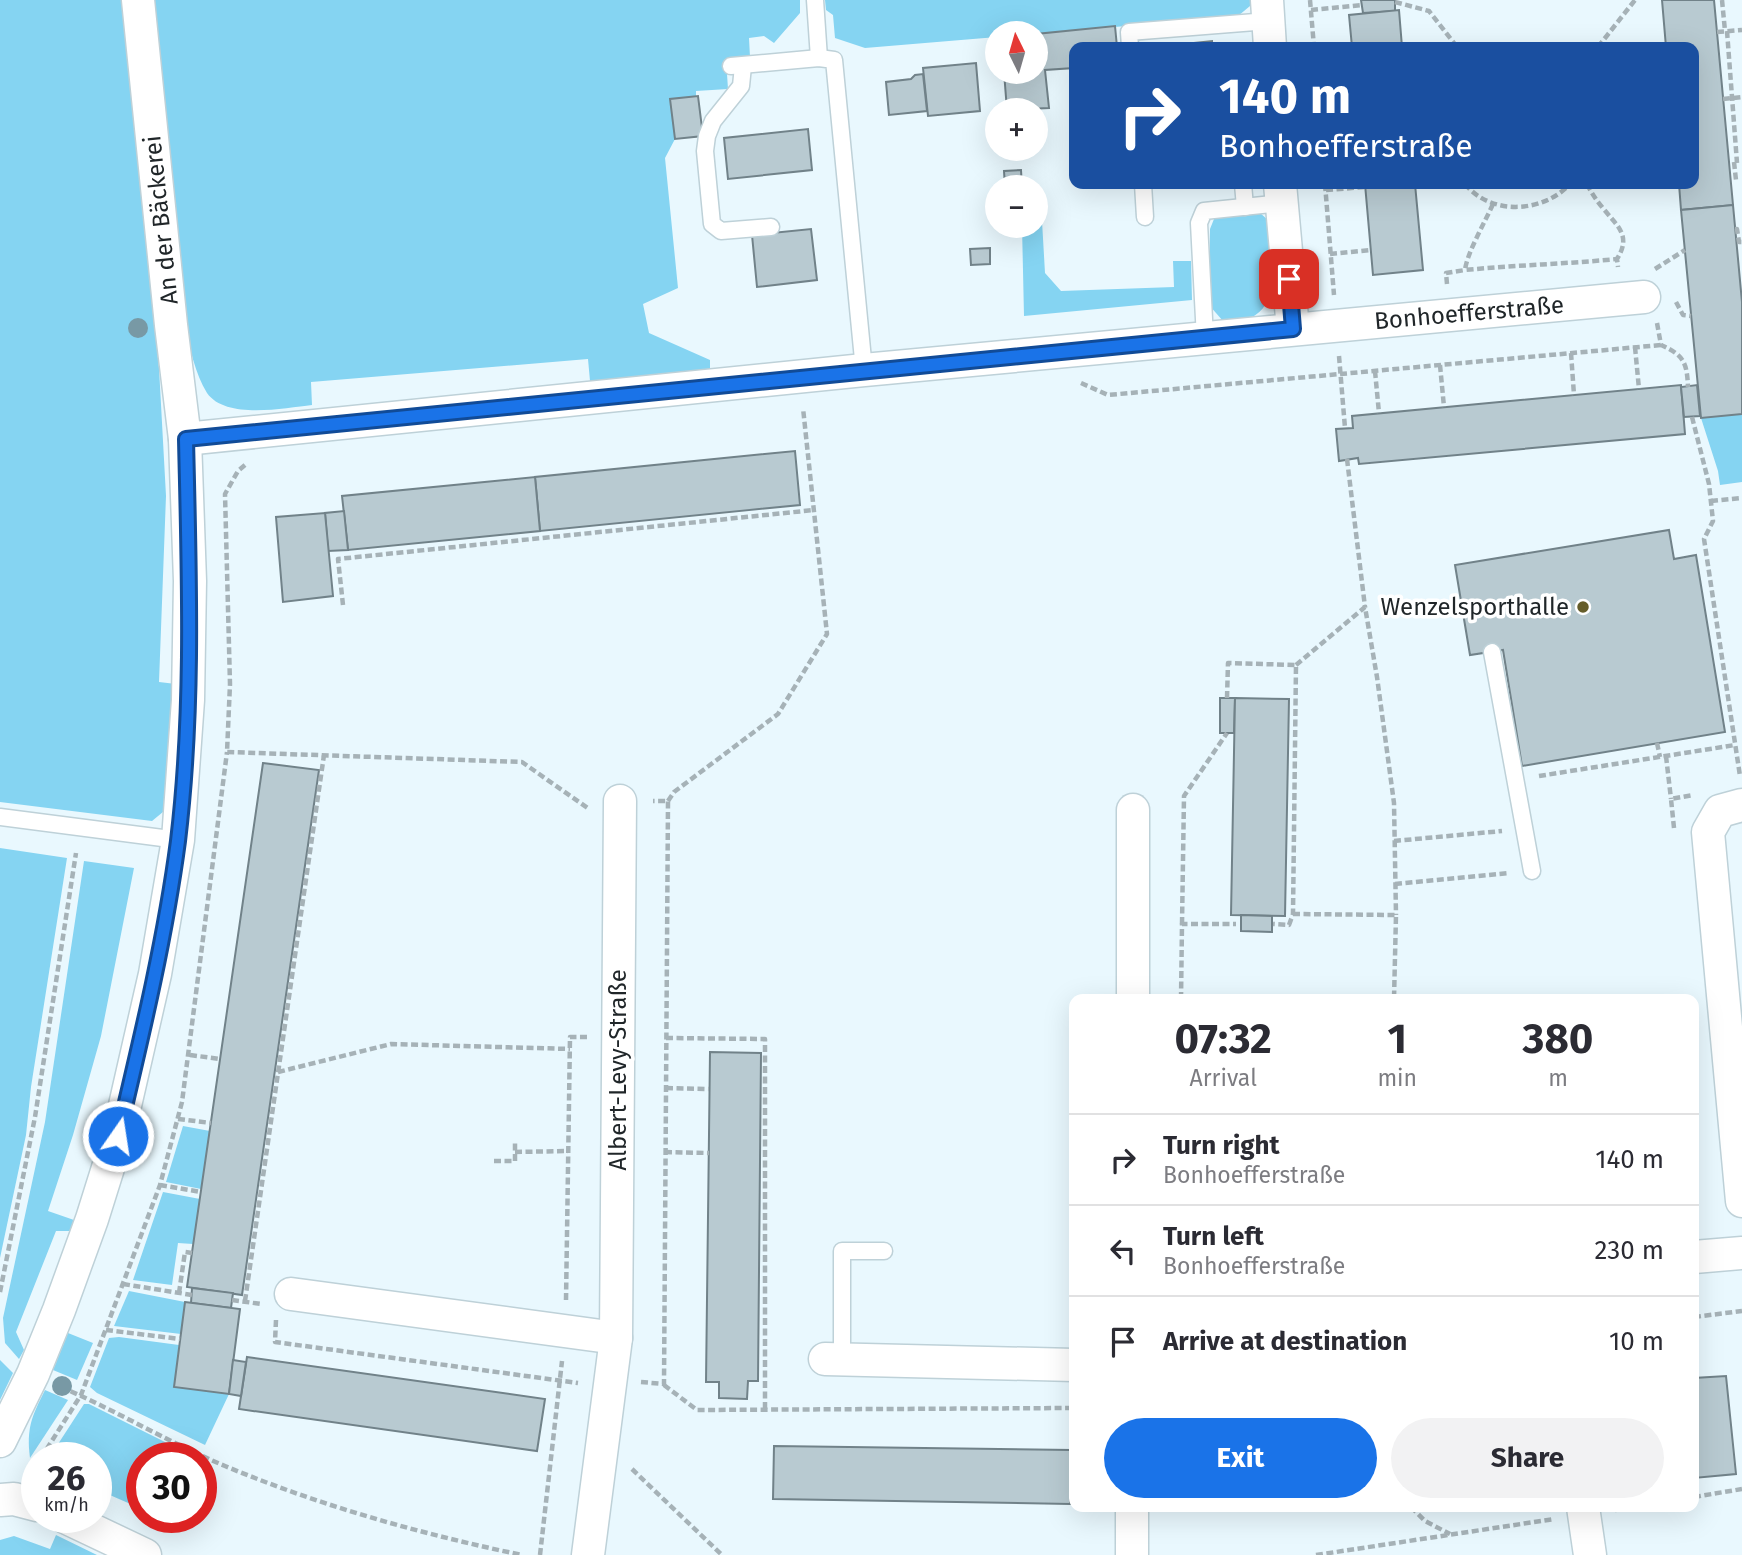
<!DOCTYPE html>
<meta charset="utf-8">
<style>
body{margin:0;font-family:"Fira Sans",sans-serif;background:#f2f2f3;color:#2b2b33;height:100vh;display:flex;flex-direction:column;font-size:26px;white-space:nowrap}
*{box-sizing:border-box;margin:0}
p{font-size:23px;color:#7c7c81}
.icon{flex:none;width:38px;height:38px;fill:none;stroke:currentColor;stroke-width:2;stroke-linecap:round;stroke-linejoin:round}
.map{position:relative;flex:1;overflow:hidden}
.drawer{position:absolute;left:1069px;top:994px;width:630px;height:518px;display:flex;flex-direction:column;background:#fff;border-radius:14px;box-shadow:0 7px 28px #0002}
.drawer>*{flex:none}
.hud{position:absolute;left:1069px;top:42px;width:630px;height:147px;border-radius:14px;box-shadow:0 7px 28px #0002;background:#1a4fa0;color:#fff;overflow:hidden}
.needle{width:46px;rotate:355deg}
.fabs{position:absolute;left:985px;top:21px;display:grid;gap:14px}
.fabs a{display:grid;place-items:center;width:63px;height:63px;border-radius:50%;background:#fff;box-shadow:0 7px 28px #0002;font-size:35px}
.speed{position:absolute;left:21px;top:1442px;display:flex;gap:14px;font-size:35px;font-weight:700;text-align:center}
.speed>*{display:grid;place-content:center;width:91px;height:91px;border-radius:50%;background:#fff;box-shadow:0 7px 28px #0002;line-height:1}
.speed small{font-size:18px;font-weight:400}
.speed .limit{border:10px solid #d22;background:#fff;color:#111}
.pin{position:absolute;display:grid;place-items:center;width:60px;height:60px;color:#fff;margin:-30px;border-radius:14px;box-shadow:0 4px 10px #0006}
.me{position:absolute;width:77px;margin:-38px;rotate:13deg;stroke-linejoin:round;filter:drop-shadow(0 0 5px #0008)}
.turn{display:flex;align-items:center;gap:24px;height:147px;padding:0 35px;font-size:32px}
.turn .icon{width:91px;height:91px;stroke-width:2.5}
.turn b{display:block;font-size:49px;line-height:60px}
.eta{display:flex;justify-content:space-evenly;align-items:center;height:119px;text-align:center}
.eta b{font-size:42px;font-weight:700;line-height:49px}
.action{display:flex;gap:14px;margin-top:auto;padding:14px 35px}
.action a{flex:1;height:80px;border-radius:42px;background:#1a73e8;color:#fff;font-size:28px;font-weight:700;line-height:80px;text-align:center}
.action a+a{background:#f2f2f3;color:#2b2b33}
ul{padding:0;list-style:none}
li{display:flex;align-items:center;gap:21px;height:91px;padding:0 35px;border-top:2px solid #e1e1e2}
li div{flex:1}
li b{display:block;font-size:26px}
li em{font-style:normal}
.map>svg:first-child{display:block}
.green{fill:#85d4f2}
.building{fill:#b8cad1;stroke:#718289;stroke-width:2}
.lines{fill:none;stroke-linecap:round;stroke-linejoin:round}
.service-casing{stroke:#bed1d8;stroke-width:19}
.minor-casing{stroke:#bed1d8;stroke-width:35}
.path{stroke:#a6b2b7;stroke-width:4.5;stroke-dasharray:7 3.5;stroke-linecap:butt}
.service{stroke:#fff;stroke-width:16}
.minor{stroke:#fff;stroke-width:32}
.tree{fill:#7899a5}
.route-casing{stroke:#114b97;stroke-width:18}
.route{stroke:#1a73e8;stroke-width:12}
.poi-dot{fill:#655d2a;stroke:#fff;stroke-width:2.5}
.labels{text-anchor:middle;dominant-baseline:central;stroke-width:7;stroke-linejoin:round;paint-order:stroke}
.street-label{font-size:24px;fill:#202629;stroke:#fff}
.poi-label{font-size:24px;fill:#202629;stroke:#fff;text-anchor:end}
</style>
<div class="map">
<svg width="1742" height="1555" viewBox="0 0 1742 1555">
<rect width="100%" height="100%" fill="#e9f8fe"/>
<!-- green -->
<g class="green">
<path d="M0,0h122l37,368 7,128 -7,186 17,2 -7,123 -17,14 -152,-19z"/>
<path d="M151,0h649v13l-26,30 -10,-7 -15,2 1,19 -24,2 2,30 -32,2v5l-26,3 5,40 -10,19 13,130 -35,16 6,29 61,27v10l-120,11 -2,-22 -277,23 1,23c-28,3 -86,15 -105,-12 -12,-19 -17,-46 -23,-68z"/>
<path d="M825,0h425v6l-12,10 -202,18 -38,-1 -1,4 -132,11 -30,-10 -2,-23 -7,-5z"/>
<path d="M1225,213h35l8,7c2,29 17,82 -18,98 -8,3 -19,3 -27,3l-14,-16 1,-76 4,-10z"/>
<path d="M1042,221l3,52 16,18 113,-4 -1,-26h18l1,39 -168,16 -2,-90h14v-3z"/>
<path d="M1742,414v68l-22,3 -2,-14 -17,-53z"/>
<path d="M0,848l67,10 -36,229 -5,48 -26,123z"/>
<path d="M84,861l50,7 -33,168 -28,99 -25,76 26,9 -3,11h-15l-40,101 8,18 -5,9 -14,-16 -2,-25 42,-196z"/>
<path d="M183,1126l27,5 -9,58 -35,-7z"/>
<path d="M163,1192l37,7 -7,45 -15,-1 -6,42 -39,-5z"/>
<path d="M129,1291l56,11 -4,32 -67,-8z"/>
<path d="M68,1333l25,10 -16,37 -24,-10z"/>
<path d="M119,1337l60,8 -5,42 55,7 -24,51 -108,-52 -7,-6 19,-49z"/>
<path d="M0,1360l13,13 -13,27z"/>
<path d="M45,1390l23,10 -38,58c-4,-30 2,-42 15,-68z"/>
<path d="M84,1404h5l108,54h-55v51l-46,-20v-31h-47z"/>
<path d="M56,1535l41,20h-97v-15l14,-4 36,13z"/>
</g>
<!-- building -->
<g class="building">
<path d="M1361,0h34v11l-32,2z"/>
<path d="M1662,0h52l19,205 -52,5 -2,-26h15v-137h-28z"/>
<path d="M1399,10l3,37h-50l-3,-32z"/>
<path d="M1115,26l2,21h-43v21l-29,2 4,38 -42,2 -3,-38h32v-38z"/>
<path d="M1212,41v6h-57z"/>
<path d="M976,63l4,48 -52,5 -5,-48z"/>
<path d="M923,74l4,37 -38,4 -3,-33 25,-3 4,-4z"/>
<path d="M698,96l5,40 -28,3 -5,-40z"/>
<path d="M808,129l4,41 -84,9 -4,-41z"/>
<path d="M1021,170l1,17h-17l-1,-16z"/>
<path d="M1365,184h50l8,86 -50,5z"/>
<path d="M1733,205l9,97v112l-41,4 -20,-208z"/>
<path d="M811,229l6,51 -60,7 -5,-52z"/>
<path d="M990,248v16l-19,1 -1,-16z"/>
<path d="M1681,385l4,49 -326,30 -1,-6 -19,3 -3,-32 17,-1 -1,-12z"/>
<path d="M1697,385l3,31 -16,1 -3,-30z"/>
<path d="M795,451l5,54 -260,26 -5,-54z"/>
<path d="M535,477l5,54 -192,19 -6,-54z"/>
<path d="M344,511l4,39 -20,1 -3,-38z"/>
<path d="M325,513l8,83 -50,6 -7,-85z"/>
<path d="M1669,530l5,29 22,-4 29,177 -203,34 -19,-116 -33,5 -15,-90z"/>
<path d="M1220,698h15l-1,35h-14z"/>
<path d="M1235,698l54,1 -4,217 -54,-1z"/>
<path d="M263,763l56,7 -77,525 -55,-8z"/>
<path d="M1241,915l31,1v16l-31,-1z"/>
<path d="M710,1052l51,1 -3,328h-10l-1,18 -28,-1v-16h-13z"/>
<path d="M192,1288l41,5 -2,15 -40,-5z"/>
<path d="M185,1302l55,7 -11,85 -55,-7z"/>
<path d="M247,1357l298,42 -8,52 -298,-42z"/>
<path d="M233,1360l13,2 -5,34 -12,-2z"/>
<path d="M1726,1376l10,98 -42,4v-100z"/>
<path d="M774,1446l297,4 -1,54 -297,-5z"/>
<path d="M1204,1507h68v2l-68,-1z"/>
</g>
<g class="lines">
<!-- service casing -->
<g class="service-casing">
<g id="service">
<path d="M815,0l4,58"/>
<path d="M1130,47l-1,-15 139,-11"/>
<path d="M731,66l88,-8 15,2 30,310"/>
<path d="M743,66l-2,20 -28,35 -6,15 -2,15 7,73 9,7 50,-4"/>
<path d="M1143,184l2,33"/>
<path d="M1243,184l2,23"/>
<path d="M1205,338l-6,-115 5,-12 78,-8"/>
<path d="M1492,652l40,219"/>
<path d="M0,817l178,23"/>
<path d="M842,1359v-108h42"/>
</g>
</g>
<!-- minor casing -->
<g class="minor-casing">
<g id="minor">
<path d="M1267,0l3,47"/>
<path d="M1280,184l13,145"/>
<path d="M185,439l679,-69 780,-73"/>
<path d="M1742,805l-22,6 -12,21 34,369"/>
<path d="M1133,999v-189"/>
<path d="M1694,1257l48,-4"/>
<path d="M291,1294l325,44"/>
<path d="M825,1359l249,6"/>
<path d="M0,1441l33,-67 26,-64 33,-91 26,-83 37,-162 23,-134 10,-140 2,-119 -5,-142 -14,-114 -33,-325"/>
<path d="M0,1500l14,-1 23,6"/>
<path d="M1583,1507l7,48"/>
<path d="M65,1517l80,38"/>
<path d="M588,1555l28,-217 4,-537"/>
<path d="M1132,1555v-48"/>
</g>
</g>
<!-- path -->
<g class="path">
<path d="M1310,0l4,47"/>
<path d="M1722,0l3,31"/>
<path d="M1395,2l34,9 28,36"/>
<path d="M1311,10l51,-5"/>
<path d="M1727,31l10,132"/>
<path d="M1717,32l25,-2"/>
<path d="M1598,47l37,-47"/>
<path d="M1723,99l19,-2"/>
<path d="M1734,162l2,18"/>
<path d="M1325,184l9,111"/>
<path d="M1465,184c26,32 78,29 105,0"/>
<path d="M1587,184c4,8 9,16 15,23 15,19 30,28 15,52l1,8"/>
<path d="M1326,190l39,-3"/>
<path d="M1493,204c-8,18 -26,49 -28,66 51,-5 101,-6 152,-11"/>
<path d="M1735,229h2l2,13h3"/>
<path d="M1330,254l41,-4"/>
<path d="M1655,269l30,-19"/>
<path d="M1447,284l-1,-11 19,-3"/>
<path d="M1676,302l7,13 8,1"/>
<path d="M1657,323l4,22c23,10 26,18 27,42"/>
<path d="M1635,347l4,42"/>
<path d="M1571,353l3,42"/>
<path d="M1339,356l6,72"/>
<path d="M1440,365l4,42"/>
<path d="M1375,371l4,42"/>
<path d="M1081,383l27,12 553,-50"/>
<path d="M1692,417l17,67 4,37 -9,18 36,237"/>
<path d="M1347,459l18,148"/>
<path d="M245,465l-7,6 -13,23 5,190 -3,68 295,10 67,47"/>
<path d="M1711,501l31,-3"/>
<path d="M343,605l-5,-46 476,-49"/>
<path d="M1296,665l69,-58 12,70 17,126 2,112"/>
<path d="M1227,698l1,-35 68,2 -3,249 -4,11 -16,-1"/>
<path d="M1657,743l3,14"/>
<path d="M1666,756l5,43"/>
<path d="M1539,776l196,-31"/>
<path d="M668,801l6,-9 104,-78 49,-80 -24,-226"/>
<path d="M1674,828l-3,-29 22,-4"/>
<path d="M1394,841l108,-10"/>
<path d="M1395,884l115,-11"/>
<path d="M1293,914l103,1 -2,84"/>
<path d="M1182,924l2,-128 43,-63"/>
<path d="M1181,999l1,-75h54"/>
<path d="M666,1038l99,1v370"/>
<path d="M190,1055l30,4"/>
<path d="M278,1072l113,-28 179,5"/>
<path d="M666,1088l43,1"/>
<path d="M178,1119l33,4"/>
<path d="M515,1152l53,-1"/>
<path d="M665,1152l44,1"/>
<path d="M494,1161h21v-21"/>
<path d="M160,1185l41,7"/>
<path d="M123,1284l69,11"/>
<path d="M0,1292l35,-175 41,-264"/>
<path d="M179,1293l6,-41 7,1"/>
<path d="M232,1300l29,4"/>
<path d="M566,1300l4,-263h19"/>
<path d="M245,1301l79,-546"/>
<path d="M1694,1317l48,-6"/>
<path d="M276,1320l-1,22 303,41"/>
<path d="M106,1330l74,9"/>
<path d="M641,1382l23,2 4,-583h-15"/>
<path d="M664,1385l33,25 377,-2"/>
<path d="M61,1387c56,24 109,56 164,79 96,40 196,68 297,89"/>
<path d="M41,1458l40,-63 79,-210 22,-83 45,-350"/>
<path d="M632,1469l90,86"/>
<path d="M1694,1497l48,-8"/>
<path d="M1411,1507l14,14 25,13"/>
<path d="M1615,1510l20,-3"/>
<path d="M540,1555l22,-194"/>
<path d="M1316,1555l238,-36"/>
</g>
<!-- service -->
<use href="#service" class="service"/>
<!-- minor -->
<use href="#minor" class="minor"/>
</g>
<!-- trees -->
<g class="tree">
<circle cx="138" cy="328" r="10"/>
<circle cx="62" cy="1386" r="10"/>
</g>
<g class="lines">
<!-- route casing -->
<g class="route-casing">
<path id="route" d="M118,1136c23,-97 47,-196 60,-295 16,-133 11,-268 8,-402l1107,-110 -4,-50"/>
</g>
<!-- route -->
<use href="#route" class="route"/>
</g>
<!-- markers -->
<circle class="poi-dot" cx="1583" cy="607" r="7"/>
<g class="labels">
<!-- street labels -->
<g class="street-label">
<text transform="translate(161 220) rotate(-96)">An der Bäckerei</text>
<text transform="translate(1469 313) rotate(-5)">Bonhoefferstraße</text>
<text transform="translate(618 1070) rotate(-90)">Albert-Levy-Straße</text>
</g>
<!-- poi labels -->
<g class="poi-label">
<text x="1569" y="607">Wenzelsporthalle</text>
</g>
</g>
</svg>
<div class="fabs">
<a><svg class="needle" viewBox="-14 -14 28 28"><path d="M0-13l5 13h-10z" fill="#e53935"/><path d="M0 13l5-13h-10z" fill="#7c7c81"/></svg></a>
<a>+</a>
<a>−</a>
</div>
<div class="speed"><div>26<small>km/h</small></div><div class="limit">30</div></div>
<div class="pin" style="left:1289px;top:279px;background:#d93025"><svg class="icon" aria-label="arrive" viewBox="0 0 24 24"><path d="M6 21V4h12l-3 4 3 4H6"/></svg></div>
<svg class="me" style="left:118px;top:1136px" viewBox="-20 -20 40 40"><circle r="17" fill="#1a73e8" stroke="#fff" stroke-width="3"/><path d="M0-11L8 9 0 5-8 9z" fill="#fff"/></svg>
<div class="hud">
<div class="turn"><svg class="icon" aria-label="right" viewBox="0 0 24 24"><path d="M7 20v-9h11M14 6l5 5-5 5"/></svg><div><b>140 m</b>Bonhoefferstraße</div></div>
</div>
<section class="drawer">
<div class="eta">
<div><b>07:32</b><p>Arrival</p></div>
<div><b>1</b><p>min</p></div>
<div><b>380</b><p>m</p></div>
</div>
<ul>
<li><svg class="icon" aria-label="right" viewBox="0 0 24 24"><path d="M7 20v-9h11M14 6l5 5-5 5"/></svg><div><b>Turn right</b><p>Bonhoefferstraße</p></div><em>140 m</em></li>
<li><svg class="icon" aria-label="left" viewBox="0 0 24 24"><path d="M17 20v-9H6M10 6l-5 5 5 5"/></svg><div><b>Turn left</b><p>Bonhoefferstraße</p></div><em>230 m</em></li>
<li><svg class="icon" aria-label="arrive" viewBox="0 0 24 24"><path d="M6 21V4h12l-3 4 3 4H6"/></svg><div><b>Arrive at destination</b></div><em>10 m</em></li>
</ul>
<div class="action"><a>Exit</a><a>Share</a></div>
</section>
</div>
